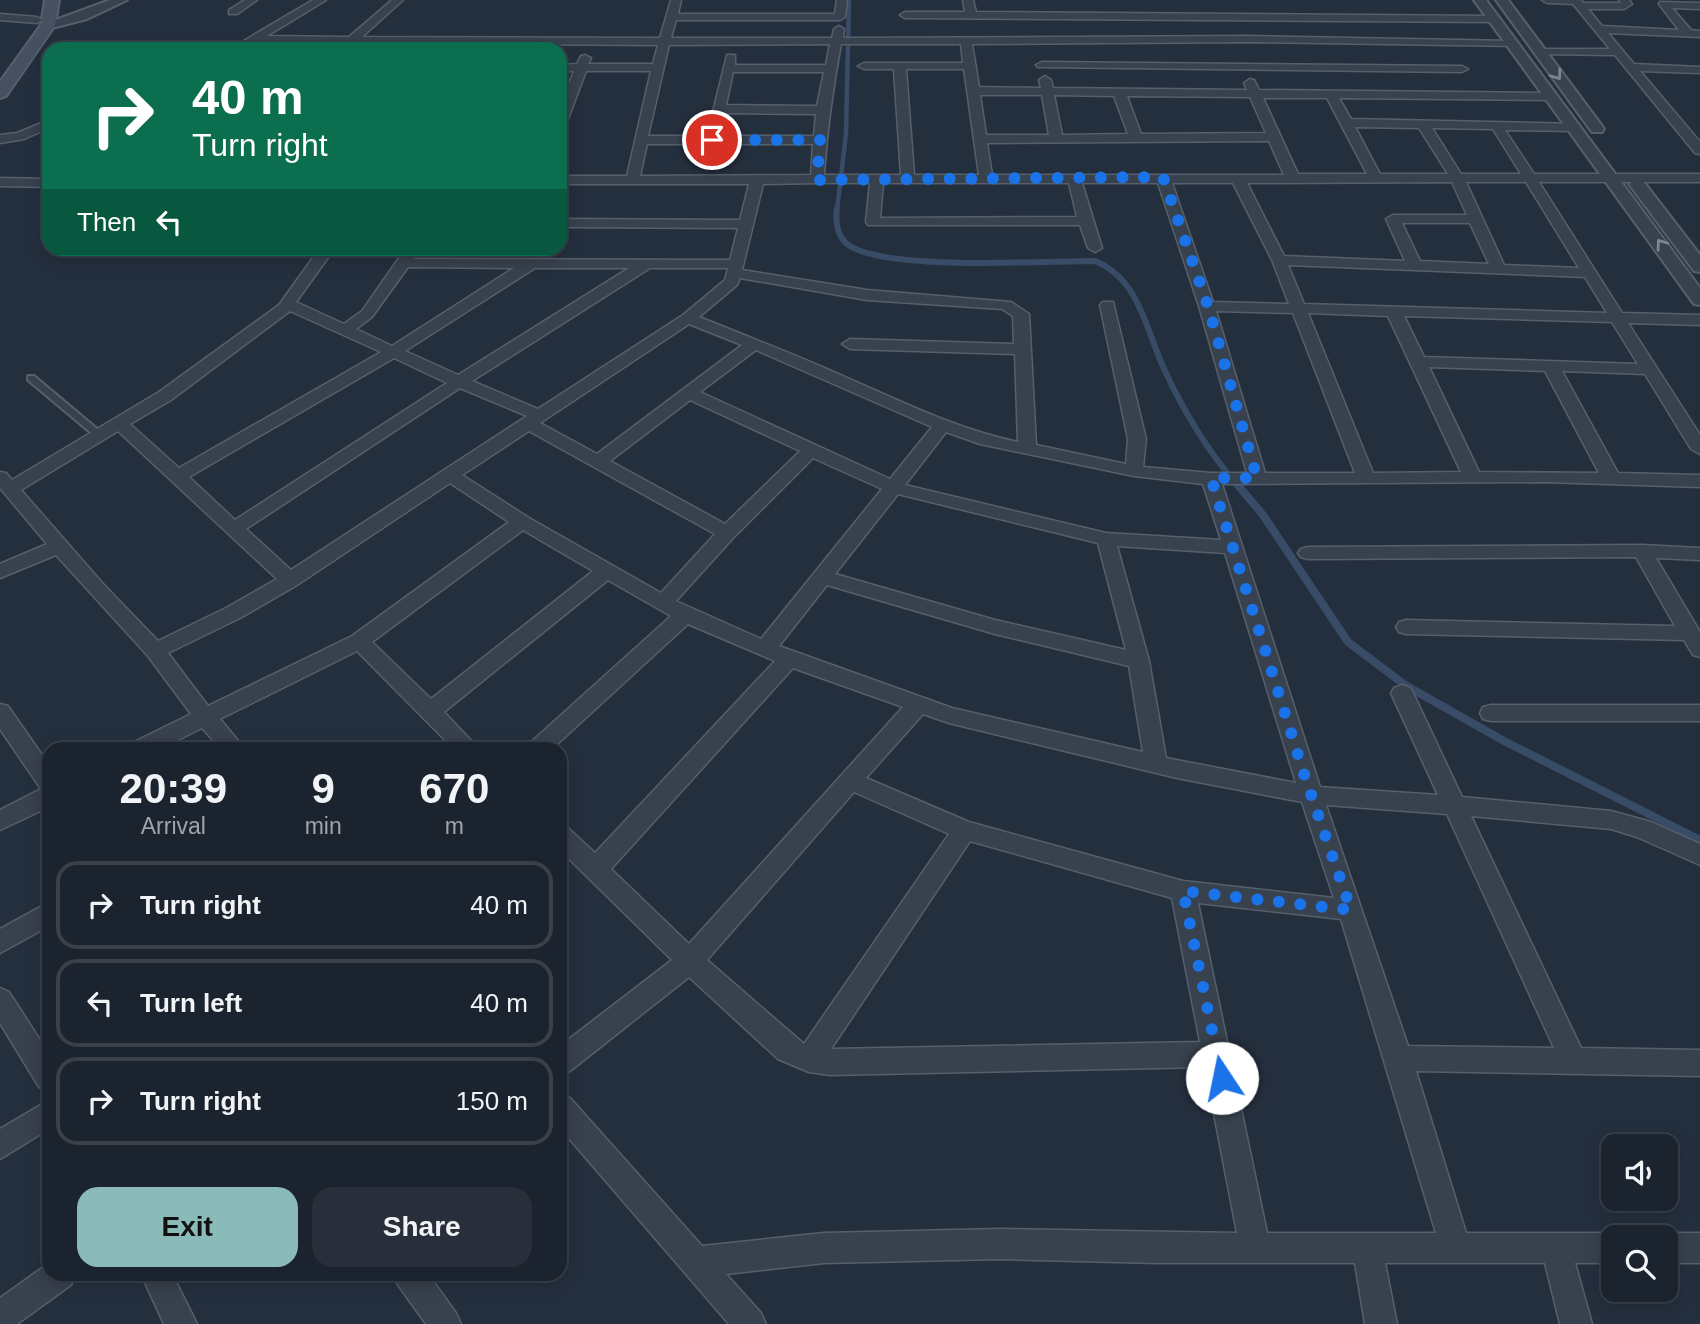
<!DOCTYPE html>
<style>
body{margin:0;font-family:Helvetica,sans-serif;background:#282f3a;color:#f1f3f6;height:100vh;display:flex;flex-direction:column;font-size:26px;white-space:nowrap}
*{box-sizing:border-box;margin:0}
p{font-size:23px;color:#a0a4aa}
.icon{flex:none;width:38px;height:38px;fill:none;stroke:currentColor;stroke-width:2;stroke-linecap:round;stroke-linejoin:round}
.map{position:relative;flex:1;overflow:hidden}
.details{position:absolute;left:42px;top:742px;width:525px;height:539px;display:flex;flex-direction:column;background:#1b232e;border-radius:21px;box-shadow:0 4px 18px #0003,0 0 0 2px #39404a}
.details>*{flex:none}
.hud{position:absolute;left:42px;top:42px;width:525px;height:214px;border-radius:21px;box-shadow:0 4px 18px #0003,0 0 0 2px #39404a;background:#0b6e4f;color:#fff;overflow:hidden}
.controls{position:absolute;left:1601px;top:1134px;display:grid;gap:14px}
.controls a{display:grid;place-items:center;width:77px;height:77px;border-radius:14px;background:#1b232e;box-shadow:0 4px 18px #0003,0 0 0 2px #39404a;font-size:35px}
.pin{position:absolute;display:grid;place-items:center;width:60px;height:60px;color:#fff;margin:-30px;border:4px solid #fff;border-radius:50%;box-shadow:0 2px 7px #0007}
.me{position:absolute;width:77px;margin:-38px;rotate:349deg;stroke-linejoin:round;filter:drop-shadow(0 0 5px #0008)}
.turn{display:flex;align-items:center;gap:24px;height:147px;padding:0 35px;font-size:32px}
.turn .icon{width:91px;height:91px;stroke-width:2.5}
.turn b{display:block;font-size:49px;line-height:60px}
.then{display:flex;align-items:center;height:66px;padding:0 35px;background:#0003;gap:14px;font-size:26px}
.eta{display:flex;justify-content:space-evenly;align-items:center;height:119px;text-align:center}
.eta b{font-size:42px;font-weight:700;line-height:49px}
.button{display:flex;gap:14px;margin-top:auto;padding:14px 35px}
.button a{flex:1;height:80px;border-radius:21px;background:#8bbbb9;color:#111;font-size:28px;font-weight:700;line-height:80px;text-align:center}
.button a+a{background:#282f3a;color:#f1f3f6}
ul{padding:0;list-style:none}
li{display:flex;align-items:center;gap:21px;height:88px;margin:0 14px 10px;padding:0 21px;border:4px solid #39404a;border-radius:21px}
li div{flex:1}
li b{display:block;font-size:26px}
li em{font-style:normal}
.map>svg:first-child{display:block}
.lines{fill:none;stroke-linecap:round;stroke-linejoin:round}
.stream-far2{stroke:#394c67;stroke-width:4.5}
.stream-far1{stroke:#394c67;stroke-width:6}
.stream{stroke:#394c67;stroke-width:8}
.service-casing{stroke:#565f6c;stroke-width:4}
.minor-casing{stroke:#565f6c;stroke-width:3}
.tertiary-casing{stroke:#565f6c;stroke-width:4}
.secondary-casing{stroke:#565f6c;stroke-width:4}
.service{fill:#38414e;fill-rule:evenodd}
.minor{fill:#38414e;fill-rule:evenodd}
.tertiary{fill:#38414e;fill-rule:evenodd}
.secondary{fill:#465061;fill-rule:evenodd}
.oneway{stroke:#7c8592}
.route{stroke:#1a73e8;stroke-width:12;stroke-dasharray:0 21.6}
</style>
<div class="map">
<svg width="1700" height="1324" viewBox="0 0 1700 1324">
<rect width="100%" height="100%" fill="#242f3e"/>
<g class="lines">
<!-- stream-far2 -->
<path class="stream-far2" d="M837,210l9,-76 3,-134"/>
<!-- stream-far1 -->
<path class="stream-far1" d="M837,208c-2,13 0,30 13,38 41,25 191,15 245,15 45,18 51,70 70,110 19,41 43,80 72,114"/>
<!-- stream -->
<path class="stream" d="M1236,483l27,32 85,127 57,43 99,56 196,99"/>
<!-- service casing -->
<g class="service-casing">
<path id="service" d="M28,376h6l68,57v4h-6l-68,-57z"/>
</g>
<!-- minor casing -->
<g class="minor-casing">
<g id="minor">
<path d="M245,0h12l-20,14h-8v-4z"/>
<path d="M313,0h13l-59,36 82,1 43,-37h11l-41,37 298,1 11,-38h10l-3,14h157l2,-14h10l-2,17 -5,3h-164l-5,18h161l2,-9 5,-3 5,3 -1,9 405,-2 265,5 4,1v4l-269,-4 -276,2 7,43 62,1 -2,-8 6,-4 6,4 2,8 194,2 -3,-7 6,-4 4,1 5,10 292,3 6,4 -2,3 -216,-2 12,21 227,5 2,3 -6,4 -69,-1 29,44h166v8h-161l83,131 78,2v10l-72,-2 72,112v19l-9,-5 -46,-75 -83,-3 56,102 82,2v12l-155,-5 -323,2 98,303 118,8 -47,-102 3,-5 8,-3 8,3 3,5 49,104 149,14 40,11 49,22v21l-63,-28 -26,-8 -140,-13 110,232 119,2v26l-284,-5 50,162h148l11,4h-11v26h-39l17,61h-32l-15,-61h-160l12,61h-32l-10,-61h-198l-157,-4 -176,4 -98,11 35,39 5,11h-37l-169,-196v-34l10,4 132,148 122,-13 176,-4 237,4 -32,-166 -375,8 -21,-3 -31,-13 -89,-82 -119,94 -10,4v-29l112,-86 -112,-110v-24l8,2 27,25 180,-192 -87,-37 -136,125h-25l3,-6 141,-127 -63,-36 -164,132 35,37h-25l-97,-98 -137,68 25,30h-24l-19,-21 -42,21h-31l3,-6 59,-29 -43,-58 -92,-101 -56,23v-14l47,-20 -47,-56v-16l6,1 6,7 147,-88 120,-87 41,-57h15l-39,54 48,22 18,-13 44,-63h15l-7,11 316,1 8,-32 -178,-1v-8l180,1 9,-36h-189v-8h67l24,-105h-65l-20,53 -6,4v-20l14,-37h-14v-6l17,-1 4,-8 4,-1 6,3 -3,6h65l5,-19 -303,-2 -8,4 -5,-4 -86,-1 -12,7h-14zM830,44l-4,21h-91v-10h-8l-20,81h-59l21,-91zM841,44h120l2,19h-99l-6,3 6,3h30l7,106h-77c3,-46 9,-88 17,-131zM906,69h58l15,106h-65zM733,72h91l-7,34 -91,-1zM980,95h62l7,40h-63zM1054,95l60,1 14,38 -66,1zM1127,96l123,1 16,36 -125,1zM1263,98h64l40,76h-69zM724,113l92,1 -2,22h-95zM1355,127l64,1 29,46h-68zM1432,128l61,1 28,45h-60zM1269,141l15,34h-292l-5,-32zM647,144h166l-2,31 -171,1zM1452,182l15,33h-74l-7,4 19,42 -121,-5 -37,-73zM1466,182h60l53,86 -75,-3zM819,183h51l-4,39 2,3h212l8,23 7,4 7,-4 -20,-65h76l41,123 48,167h-36l-68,-6 3,-28 -33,-137h-10l-3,3 28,134 -2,25 -90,-19 -7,-131 -18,-12 -144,-12 -125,-20 21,-86zM883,183h186l8,34 -197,1zM1172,183h61l39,77 17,44 -76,-2zM1402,223h68l19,41 -69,-3zM1288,265l297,12 22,36 -303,-9zM408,267l106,1 -122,78 -36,-17 16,-12zM535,268h94l-171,107 -53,-24zM650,268h78l-3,12 -42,35 -145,94 -66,-28zM740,278l127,22 135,9 11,7 1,28 -164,-5 -8,5 8,5 165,5 3,88c-62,-13 -118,-41 -175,-66 -48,-21 -96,-40 -144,-59l38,-32zM290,311l91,41 -202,116 -49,-44 41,-24zM1216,311l77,2 62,160h-90zM1308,313l80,3 73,156 -88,1zM1404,316l208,6 26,42 -214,-7zM689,324l53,21 -145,109 -57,-31zM756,350l176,77 -42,52 -190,-87zM394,358l53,25 -212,137 -46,-43zM1429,367l116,4 54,102 -120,-1zM460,388l67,28 -236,154 -45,-41zM690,400l110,51 -75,73 -115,-63zM118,431l159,148 -51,29 -68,33 -54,-56 -83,-95zM529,431l186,103 -54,59 -132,-75 -67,-43zM946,432l34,12 154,32 69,8 18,56 -115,-7 -201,-48zM813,458l69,31 -121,150 -85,-38 58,-64zM450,483l59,39 -157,114 -144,70 -40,-53 72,-35 57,-33zM898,494l200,49 28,107 -131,-30 -160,-46zM523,530l70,41 -162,128 -59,-57zM1117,546l108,7 71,230 -130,-25 -17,-97zM827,585l168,49 134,32 14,86 -191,-44 -173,-62zM793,668l110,39 -214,237 -78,-75zM923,714l26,9 228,55 125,24 32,96 -151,-17 -214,-59 -103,-44zM854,792l95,42 -145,210 -97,-84zM1326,805l121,9 107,234 -146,-2zM970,841l202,57 28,144 -369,7zM1198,903l143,16 95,314h-169z"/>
<path d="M963,0h10l3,12 518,4 5,3 -5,3 -589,-4 -5,-3 5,-3h60z"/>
<path d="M1542,0h39l2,3h38l-2,-3h10l3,4 -8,5h-36l14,17 77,4 -20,-26 1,-2 40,1v6l-28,-1 19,22 9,1v6l-92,-4 26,31 66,3v6l-60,-2 60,71v12l-5,-1 -80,-98 -79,-1v-4l4,-1h70l-37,-45 -26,-1z"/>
<path d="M0,14l37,3 5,3 -5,3 -37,-3z"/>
<path d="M1042,62l420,4 6,3 -6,3 -424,-5 -2,-2z"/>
<path d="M49,120v8l-25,11 -24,4v-8l17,-2z"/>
<path d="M0,178l49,1v8l-49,-1z"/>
<path d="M1642,545l58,3v12l-44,-2 44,74v25l-7,-2 -9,-15 -278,-6 -7,-2 -3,-5 3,-5 7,-2 269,6 -39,-69 -328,2 -7,-2 -3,-4 3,-4 7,-2z"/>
<path d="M0,704l8,2 41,59v42l-49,23v-20l41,-21 -41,-60z"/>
<path d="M1491,705h209v16h-209l-8,-2 -3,-6 3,-6z"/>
<path d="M49,902v24l-49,27v-24z"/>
<path d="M0,988l9,4 40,62v37l-10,-4 -39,-64z"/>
<path d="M49,1100v29l-49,30v-30z"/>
<path d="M1666,1233h34v30h-34v-26h-11z"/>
<path d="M49,1263v11h26l-4,11 -54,39h-17v-26z"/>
<path d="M141,1274h31l25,50h-33z"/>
<path d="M394,1274h34l28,39 5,11h-35l-28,-39z"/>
</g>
</g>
<!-- tertiary casing -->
<g class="tertiary-casing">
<g id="tertiary">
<path d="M110,0h17l-40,19 -39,10 -6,-4z"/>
<path d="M1474,0h12l214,288v17l-6,-1z"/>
<path d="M1496,0h12l94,126 2,3 -2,3h-10z"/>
<path d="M1637,179l6,2 57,74v17l-6,-1 -65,-87z"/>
</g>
</g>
<!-- secondary casing -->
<g class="secondary-casing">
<path id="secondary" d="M45,0h14l-4,25 -49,71 -6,2v-16l41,-57z"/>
</g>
<!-- service -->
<use href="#service" class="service"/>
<!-- minor -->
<use href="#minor" class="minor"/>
<!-- tertiary -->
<use href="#tertiary" class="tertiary"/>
<!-- secondary -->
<use href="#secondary" class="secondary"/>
</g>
<!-- one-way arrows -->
<defs><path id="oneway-chevron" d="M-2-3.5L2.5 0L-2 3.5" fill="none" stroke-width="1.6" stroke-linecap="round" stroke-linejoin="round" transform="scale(1.75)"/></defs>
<g class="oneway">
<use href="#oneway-chevron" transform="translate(1557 75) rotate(54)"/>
<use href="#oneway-chevron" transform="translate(1661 244) rotate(-126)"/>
</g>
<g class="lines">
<!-- route -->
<path class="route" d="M712,140h108l-3,40 346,-3 45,129 49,172h-46l94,299 46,133 -168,-19 39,187"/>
</g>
</svg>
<div class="controls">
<a><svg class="icon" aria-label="sound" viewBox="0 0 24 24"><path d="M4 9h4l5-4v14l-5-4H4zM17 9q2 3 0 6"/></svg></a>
<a><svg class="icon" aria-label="search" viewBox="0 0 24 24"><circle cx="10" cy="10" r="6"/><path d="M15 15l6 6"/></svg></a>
</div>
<div class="pin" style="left:712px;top:140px;background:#d93025"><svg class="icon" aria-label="arrive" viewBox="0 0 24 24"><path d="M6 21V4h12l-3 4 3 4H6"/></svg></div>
<svg class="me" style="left:1222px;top:1078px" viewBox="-20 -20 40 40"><circle r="19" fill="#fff"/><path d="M0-13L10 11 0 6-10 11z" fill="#1a73e8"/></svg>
<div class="hud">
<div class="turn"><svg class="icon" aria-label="right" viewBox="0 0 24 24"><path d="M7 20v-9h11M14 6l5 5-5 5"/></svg><div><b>40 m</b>Turn right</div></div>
<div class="then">Then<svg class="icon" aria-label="left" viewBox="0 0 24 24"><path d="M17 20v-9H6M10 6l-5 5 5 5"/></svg></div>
</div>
<section class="details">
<div class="eta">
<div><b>20:39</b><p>Arrival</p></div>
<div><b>9</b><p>min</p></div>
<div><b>670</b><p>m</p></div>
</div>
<ul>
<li><svg class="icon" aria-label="right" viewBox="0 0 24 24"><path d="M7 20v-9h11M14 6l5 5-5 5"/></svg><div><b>Turn right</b></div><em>40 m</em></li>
<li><svg class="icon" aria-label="left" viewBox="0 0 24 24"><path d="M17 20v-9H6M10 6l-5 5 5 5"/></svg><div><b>Turn left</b></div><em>40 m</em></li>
<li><svg class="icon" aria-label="right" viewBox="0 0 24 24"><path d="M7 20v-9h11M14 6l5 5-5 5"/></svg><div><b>Turn right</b></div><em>150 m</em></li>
</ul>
<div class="button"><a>Exit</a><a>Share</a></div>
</section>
</div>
